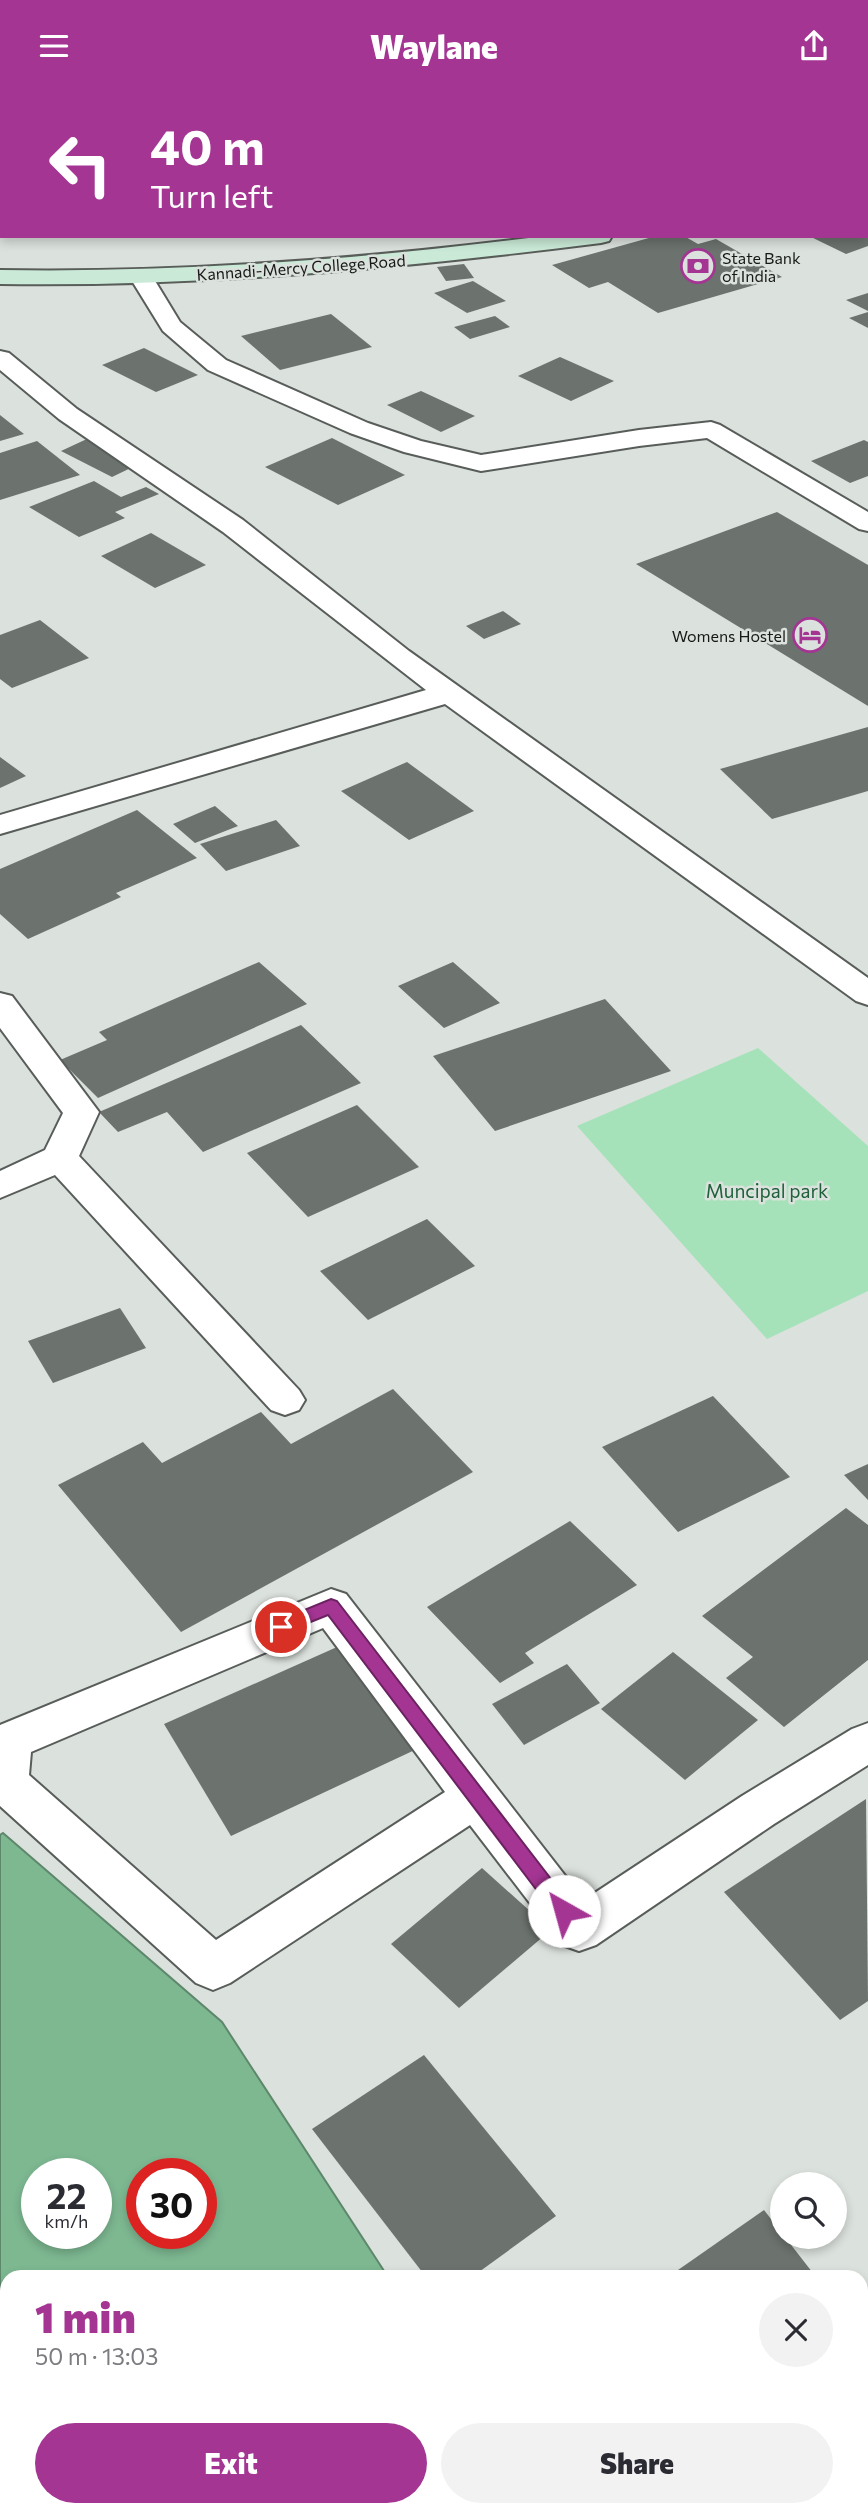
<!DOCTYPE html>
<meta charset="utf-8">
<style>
body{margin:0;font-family:Commissioner,sans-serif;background:#f2f2f3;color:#2b2b33;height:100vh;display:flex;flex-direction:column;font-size:26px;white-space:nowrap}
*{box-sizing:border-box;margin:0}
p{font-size:23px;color:#7c7c81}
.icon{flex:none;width:38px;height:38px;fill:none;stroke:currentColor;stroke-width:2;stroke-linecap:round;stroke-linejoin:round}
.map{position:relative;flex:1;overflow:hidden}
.sheet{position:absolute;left:0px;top:2179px;width:868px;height:247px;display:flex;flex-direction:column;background:#fff;border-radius:21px 21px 0 0;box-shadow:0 4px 10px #0003}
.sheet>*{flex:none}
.hud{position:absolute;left:0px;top:0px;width:868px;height:147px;box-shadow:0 4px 10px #0003;background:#a43593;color:#fff;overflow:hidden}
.buttons{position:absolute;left:770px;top:2081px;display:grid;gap:14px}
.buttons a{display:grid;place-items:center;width:77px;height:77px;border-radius:50%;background:#fff;box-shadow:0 4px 10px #0003;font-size:35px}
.speed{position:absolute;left:21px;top:2067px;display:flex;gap:14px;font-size:35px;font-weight:700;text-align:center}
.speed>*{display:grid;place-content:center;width:91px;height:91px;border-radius:50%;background:#fff;box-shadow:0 4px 10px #0003;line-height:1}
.speed small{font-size:18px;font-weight:400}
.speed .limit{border:10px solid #d22;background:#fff;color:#111}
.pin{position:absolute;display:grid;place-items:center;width:60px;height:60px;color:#fff;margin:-30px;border:4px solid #fff;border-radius:50%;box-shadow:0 2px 7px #0007}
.me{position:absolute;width:77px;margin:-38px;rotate:322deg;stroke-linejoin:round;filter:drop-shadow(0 0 5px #0008)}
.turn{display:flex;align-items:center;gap:24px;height:147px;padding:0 35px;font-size:32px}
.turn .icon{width:91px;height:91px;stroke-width:2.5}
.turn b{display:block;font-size:49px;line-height:60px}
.round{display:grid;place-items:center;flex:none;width:74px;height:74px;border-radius:37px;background:#f2f2f3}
.overview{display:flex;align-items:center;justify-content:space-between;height:119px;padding:0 35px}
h1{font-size:42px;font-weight:800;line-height:52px;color:#a43593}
.button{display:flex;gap:14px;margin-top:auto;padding:14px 35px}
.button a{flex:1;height:80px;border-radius:42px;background:#a43593;color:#fff;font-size:28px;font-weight:800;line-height:80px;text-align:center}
.button a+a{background:#f2f2f3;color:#2b2b33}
header{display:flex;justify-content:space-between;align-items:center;height:91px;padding:0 35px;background:#a43593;color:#fff;font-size:32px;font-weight:800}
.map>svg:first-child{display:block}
.green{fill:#a6e2b9}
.water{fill:#7db891;stroke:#5e886c;stroke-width:2;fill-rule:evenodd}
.building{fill:#6c726e}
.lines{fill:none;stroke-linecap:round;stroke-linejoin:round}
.street-casing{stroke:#585d5a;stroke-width:4}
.secondary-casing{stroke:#585d5a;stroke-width:4}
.street{fill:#fff;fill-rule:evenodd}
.secondary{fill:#caead7;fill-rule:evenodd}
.route{fill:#a43593;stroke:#6b2260;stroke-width:2}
.labels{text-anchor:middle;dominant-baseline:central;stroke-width:5;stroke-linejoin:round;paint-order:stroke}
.far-poi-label{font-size:16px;fill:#171917;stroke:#dbe1dc;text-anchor:start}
.far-street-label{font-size:16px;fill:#171917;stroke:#dbe1dc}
.park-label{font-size:19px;fill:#1e603a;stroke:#dbe1dc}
</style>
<header><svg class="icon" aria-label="menu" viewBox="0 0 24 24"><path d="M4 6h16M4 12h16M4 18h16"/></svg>Waylane<svg class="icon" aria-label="share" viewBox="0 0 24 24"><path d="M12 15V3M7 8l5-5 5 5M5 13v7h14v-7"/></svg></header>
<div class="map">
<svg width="868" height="2425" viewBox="0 0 868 2425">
<rect width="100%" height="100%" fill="#dbe1dc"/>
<!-- green -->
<g class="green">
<path d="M88,0h307l2,2h-307z"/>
<path d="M758,957l110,98v145l-101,48 -190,-213z"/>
</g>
<!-- water -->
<path class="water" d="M3,1742l219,189 166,255h-381v232l240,1 -7,6h-240v-681zM37,2082h59v60h-59zM142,2082h59v60h-59z"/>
<!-- building -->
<g class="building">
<path d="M656,145h28l14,8 18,-5 66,38 -124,36 -50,-31 -19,6 -37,-23z"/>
<path d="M809,145h59v10l-22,8z"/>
<path d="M464,173l10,14 -28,3 -9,-14z"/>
<path d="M473,190l33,20 -39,12 -33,-20z"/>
<path d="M868,202v18l-22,-11z"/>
<path d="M868,221v16l-19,-10z"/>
<path d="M331,223l41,33 -92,23 -39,-34z"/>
<path d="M495,225l15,11 -40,12 -16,-12z"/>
<path d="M144,257l54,27 -42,17 -54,-27z"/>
<path d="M560,266l54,24 -43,20 -53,-25z"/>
<path d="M421,300l54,25 -34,16 -54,-27z"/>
<path d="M0,324l24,19 -24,7z"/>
<path d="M89,347l52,25 -29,14 -51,-26z"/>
<path d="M332,347l73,37 -67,30 -73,-38z"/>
<path d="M864,349l4,2v34l-18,7 -39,-22z"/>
<path d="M37,350l43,34 -80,25v-47z"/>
<path d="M94,390l27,16 25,-10 13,7 -44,18 10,6 -46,19 -50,-30z"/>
<path d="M777,421l91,53v141l-232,-142z"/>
<path d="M151,442l55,32 -51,23 -54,-32z"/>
<path d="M503,520l18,13 -37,15 -18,-13z"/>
<path d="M40,529l49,38 -77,30 -12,-9v-44z"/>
<path d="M868,636v64l-96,28 -52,-50z"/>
<path d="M0,666l26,19 -26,12z"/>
<path d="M407,671l67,49 -65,29 -68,-49z"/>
<path d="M215,715l23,20 -43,17 -22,-19z"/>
<path d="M137,719l60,48 -81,35 5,4 -93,42 -28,-25v-45z"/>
<path d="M276,729l24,26 -74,25 -26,-27z"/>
<path d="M259,871l48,42 -209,94 -38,-38 47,-20 -8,-8z"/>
<path d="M453,871l47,41 -56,25 -46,-42z"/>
<path d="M605,908l66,72 -176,60 -62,-75z"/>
<path d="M301,934l60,58 -158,69 -36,-40 -49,20 -19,-20z"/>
<path d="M357,1014l62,62 -111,50 -61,-64z"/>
<path d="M427,1128l48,47 -107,54 -48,-49z"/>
<path d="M120,1217l26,40 -93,35 -25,-42z"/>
<path d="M393,1298l80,83 -292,160 -123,-147 85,-43 19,21 99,-51 30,32z"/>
<path d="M713,1305l77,81 -112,55 -76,-85z"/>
<path d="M868,1373v36l-24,-25z"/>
<path d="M846,1417l22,17v135l-84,67 -58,-49 27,-21 -51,-41z"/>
<path d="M570,1430l67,64 -112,68 9,10 -34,20 -73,-76z"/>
<path d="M346,1552l73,105 -188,88 -67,-112z"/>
<path d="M673,1561l85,68 -73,60 -84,-71z"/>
<path d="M567,1573l33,39 -76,42 -32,-41z"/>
<path d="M866,1708l2,202 -28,19 -116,-128z"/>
<path d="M482,1777l69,62 -92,78 -68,-64z"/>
<path d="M424,1964l132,161 -84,61h-46l-114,-148z"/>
<path d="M764,2119l52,67h-148z"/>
<path d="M426,2418h197l-6,7h-198z"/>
</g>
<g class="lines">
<!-- street casing -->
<g class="street-casing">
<g id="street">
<path d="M425,0h21l1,2h-21z"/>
<path d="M743,0h22l1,2h-22z"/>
<rect x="866" y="57" width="2" height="13"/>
<path d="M141,178l8,2 31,51 46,38 142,63 53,18 60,14 158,-25 72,-8 9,3 148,87v19l-9,-2 -152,-91 -68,8 -158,25 -77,-19 -54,-19 -142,-63 -45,-39 -34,-55 4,-5z"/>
<path d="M0,260l9,2 68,56 166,111 166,131 459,327v27l-12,-4 -411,-297 -445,130v-19l426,-125 -203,-158 -164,-113 -59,-49z"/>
<path d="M0,902l12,3 87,116 -20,44 220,234 6,10 -6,10 -14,5 -14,-5 -216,-235 -55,23v-27l45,-21 18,-37 -63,-85z"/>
<path d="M331,1498l15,5 238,306 158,-104 110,-67 16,-6v42l-94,59 -178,121 -17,6 -17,-6 -92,-120 -240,158 -17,7 -17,-7 -196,-177v-81zM323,1537l122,164 -229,148 -187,-165 2,-23z"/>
</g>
</g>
<!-- secondary casing -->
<g class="secondary-casing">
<g id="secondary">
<rect x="866" y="81" width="2" height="14"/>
<path d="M545,145h67l-3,5 -8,2c-200,25 -399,44 -601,41v-14c183,3 364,-11 545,-34z"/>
</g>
</g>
<!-- street -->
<use href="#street" class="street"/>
<!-- secondary -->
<use href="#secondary" class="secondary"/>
</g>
<!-- route -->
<path class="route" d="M331,1508l6,2 234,304 3,6 -3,6 -7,3 -7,-3 -229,-302 -47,19 -6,-2 -3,-5 3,-5z"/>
<!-- icons -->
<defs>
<g id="bank-ring" transform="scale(1.75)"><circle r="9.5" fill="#dbe1dc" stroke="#a43593" stroke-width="1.5"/><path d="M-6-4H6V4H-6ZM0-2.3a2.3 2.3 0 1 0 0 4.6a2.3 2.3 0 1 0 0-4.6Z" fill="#a43593"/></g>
<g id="hotel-ring" transform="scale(1.75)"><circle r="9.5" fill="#dbe1dc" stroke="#a43593" stroke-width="1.5"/><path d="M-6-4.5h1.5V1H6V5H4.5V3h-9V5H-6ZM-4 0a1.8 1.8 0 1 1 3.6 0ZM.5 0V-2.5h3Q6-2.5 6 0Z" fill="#a43593"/></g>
</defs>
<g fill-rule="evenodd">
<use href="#bank-ring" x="698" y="175"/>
<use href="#hotel-ring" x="810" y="544"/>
</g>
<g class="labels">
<!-- far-poi labels -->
<g class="far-poi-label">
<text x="722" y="166">State Bank<tspan x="722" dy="18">of India</tspan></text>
<text x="786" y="544" text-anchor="end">Womens Hostel</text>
</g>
<!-- far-street labels -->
<g class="far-street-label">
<text transform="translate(301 176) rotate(-4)">Kannadi-Mercy College Road</text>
</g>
<!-- park labels -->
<g class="park-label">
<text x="767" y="1099">Muncipal park</text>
</g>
</g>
</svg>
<div class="buttons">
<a><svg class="icon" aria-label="search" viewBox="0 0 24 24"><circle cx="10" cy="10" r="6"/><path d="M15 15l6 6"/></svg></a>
</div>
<div class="speed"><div>22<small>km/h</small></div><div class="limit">30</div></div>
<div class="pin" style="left:281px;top:1536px;background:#d93025"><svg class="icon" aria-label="arrive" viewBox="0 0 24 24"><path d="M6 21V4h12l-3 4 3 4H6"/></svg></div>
<svg class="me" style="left:564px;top:1820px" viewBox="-20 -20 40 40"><circle r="19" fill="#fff"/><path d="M0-13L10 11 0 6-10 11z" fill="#a43593"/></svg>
<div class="hud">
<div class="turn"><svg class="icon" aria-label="left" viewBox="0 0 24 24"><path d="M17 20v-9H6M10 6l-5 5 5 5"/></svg><div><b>40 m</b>Turn left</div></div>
</div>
<section class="sheet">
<div class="overview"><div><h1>1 min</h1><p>50 m · 13:03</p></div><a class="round"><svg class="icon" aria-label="close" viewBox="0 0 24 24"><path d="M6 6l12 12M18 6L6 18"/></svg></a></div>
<div class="button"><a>Exit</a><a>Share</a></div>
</section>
</div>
